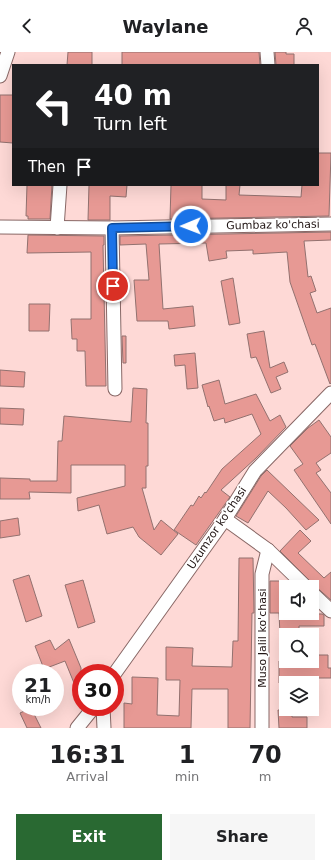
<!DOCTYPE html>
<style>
body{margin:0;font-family:"DejaVu Sans",sans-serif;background:#f6f6f6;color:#202124;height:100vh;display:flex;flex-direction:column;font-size:15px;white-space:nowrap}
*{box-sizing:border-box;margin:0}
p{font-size:13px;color:#757577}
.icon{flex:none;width:22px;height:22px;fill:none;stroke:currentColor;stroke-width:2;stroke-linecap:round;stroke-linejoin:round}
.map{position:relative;height:676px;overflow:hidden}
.details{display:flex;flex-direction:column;background:#fff;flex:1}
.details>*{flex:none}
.banner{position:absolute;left:12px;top:12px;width:307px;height:122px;border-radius:0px;box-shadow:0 4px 16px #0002;background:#202124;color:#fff;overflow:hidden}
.tools{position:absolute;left:279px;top:528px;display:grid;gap:8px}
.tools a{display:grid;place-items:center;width:40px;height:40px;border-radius:0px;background:#fff;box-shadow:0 4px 16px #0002;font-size:20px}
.speed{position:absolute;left:12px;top:612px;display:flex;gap:8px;font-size:20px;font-weight:700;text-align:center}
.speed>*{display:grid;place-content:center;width:52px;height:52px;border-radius:50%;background:#fff;box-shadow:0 4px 16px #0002;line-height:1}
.speed small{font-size:10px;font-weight:400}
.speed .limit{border:6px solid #d22;background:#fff;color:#111}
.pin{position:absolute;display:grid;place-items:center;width:34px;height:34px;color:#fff;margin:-17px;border:2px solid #fff;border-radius:50%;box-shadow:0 1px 4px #0007}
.me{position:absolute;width:44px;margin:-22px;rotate:269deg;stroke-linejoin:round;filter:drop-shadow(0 0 3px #0008)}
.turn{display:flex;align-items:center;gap:14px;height:84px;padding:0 16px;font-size:18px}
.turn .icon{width:52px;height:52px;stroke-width:2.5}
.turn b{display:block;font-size:28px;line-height:34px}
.then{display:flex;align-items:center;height:38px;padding:0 16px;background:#0003;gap:8px;font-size:15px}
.eta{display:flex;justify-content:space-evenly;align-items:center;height:68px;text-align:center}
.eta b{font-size:24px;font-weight:800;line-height:28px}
.cta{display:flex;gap:8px;margin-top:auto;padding:8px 16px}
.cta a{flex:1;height:46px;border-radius:0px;background:#296932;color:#fff;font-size:16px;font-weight:800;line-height:46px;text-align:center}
.cta a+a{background:#f6f6f6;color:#202124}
header{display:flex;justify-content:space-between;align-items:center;height:52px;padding:0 16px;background:#fff;font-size:18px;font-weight:800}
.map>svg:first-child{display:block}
.building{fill:#e79994;stroke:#92716f}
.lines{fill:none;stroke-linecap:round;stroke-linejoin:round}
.minor-casing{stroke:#896866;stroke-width:15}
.minor{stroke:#fff;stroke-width:13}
.route-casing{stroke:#114b97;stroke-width:10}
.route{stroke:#1a73e8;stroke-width:7}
.labels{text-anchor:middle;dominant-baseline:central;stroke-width:3.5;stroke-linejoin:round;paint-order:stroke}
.street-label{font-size:11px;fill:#201413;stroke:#fff}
</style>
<header><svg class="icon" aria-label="back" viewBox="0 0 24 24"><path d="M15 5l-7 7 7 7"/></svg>Waylane<svg class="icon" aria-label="person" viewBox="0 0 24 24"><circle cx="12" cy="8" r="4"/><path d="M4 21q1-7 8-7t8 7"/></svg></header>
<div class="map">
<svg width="331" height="676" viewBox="0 0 331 676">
<rect width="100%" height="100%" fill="#fed9d6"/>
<!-- building -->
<g class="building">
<path d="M68,0h24v13h-25z"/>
<path d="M122,0h137l1,13h-138z"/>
<path d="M275,0h11v2h8v11h-18z"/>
<path d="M0,43h13v48l-13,-1z"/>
<path d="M318,101h13l-2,63 -159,3 1,-34h31v14l24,1v-15h14l-1,10 62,2 1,-12h16z"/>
<path d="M27,133h25l-2,34h-22v-3h-2z"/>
<path d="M89,133h38l-1,12 -16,-1v24h-22z"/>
<path d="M331,180v8l-27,1 4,36 3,-1 5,15 -6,2 7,20 14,-5v75l-1,1 -15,-40 -3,1 -22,-63 -3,-30 -34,2v-4l-27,1 1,7 -18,3 -3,-18 -47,1 4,65 30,-3 2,20 -26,3 -1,-8h-31l-3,-41h15l-3,-36 -26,1v-9z"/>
<path d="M28,183l76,1v9h-1l3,141h-20l-1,-35h-8v-12h-5l-1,-20h20v-67l-64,1z"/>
<path d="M233,226l7,45 -11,2 -8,-44z"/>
<path d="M29,252h21l-1,27h-20z"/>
<path d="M264,279l6,37 14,-6 4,10 -12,5 5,12 -10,4 -15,-36 -5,1 -4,-24z"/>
<path d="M122,284h4v27h-3z"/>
<path d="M195,301l3,35 -11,1 -2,-24 -10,1 -1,-11z"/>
<path d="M0,318l25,2 -1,15 -24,-1z"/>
<path d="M219,328l6,24 31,-10 14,27 10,-6 6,12 -30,31 -35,32 9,7 -34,48 -22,-15 17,-25 2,1 6,-10 2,2 4,-6 1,1 16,-24 39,-35 -9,-20 -27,9 -1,-5 -10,3 -5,-15 -1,1 -6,-22z"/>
<path d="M133,336l14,1 -1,34h2v43h-2v22h-4l12,42 7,-10 17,14 -17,21 -22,-18 -6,-10 -26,7 -8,-29 -21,6 -1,-13 48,-12v-21h-54v28l-42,-1 1,7h-30v-21l30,1v2h27l1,-40h4l2,-25 67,6z"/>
<path d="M0,356l24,1 -1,16 -23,-1z"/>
<path d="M319,368l12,17v16l-15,10 5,7 -5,3 15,20v31l-37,-54 9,-6 -13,-18 18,-18z"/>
<path d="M267,418l52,50 -13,10 -20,-22 -18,-17 -20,32 -12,-7 25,-40z"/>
<path d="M18,466l2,17 -20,3v-17z"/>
<path d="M300,478l11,11 -13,12 26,25 7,-6v28l-16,-14 -35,-35z"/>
<path d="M239,506h14l1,55h-2l-2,115h-22v-39h-36l-1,39h-67v-25l8,1v-27l26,1 -1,37 22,1 1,-36h-14v-33l27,1 -1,18 40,1 1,-26h5z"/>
<path d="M29,523l13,41 -16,6 -13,-42z"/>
<path d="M83,528l12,42 -17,6 -13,-43z"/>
<path d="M270,529h10v20h6v12h-16z"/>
<path d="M279,561l43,1 2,1v11h-25v9h-19z"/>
<path d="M69,587l12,29v32l-16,-39 -21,8 -9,-23 15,-6 5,10z"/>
<path d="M312,603h16v13h3v10h-32l-1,5h-19v-22h33z"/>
<path d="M31,656l10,20h-14l-7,-15z"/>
<path d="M278,658h14v7h15v11h-28z"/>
</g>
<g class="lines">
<!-- minor casing -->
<g class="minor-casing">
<g id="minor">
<path d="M267,0l1,13"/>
<path d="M0,24l8,-24"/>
<path d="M0,175l112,1 219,-4"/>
<path d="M57,176l3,-43"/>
<path d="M112,176l3,161"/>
<path d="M225,467l43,31 38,37"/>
<path d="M312,541l19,18"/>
<path d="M115,621l110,-154 30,-48 76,-78"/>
<path d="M103,655l1,21"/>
<path d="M77,676l17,-21"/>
<path d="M262,676v-154l6,-24"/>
</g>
</g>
<!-- minor -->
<use href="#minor" class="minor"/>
</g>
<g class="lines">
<!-- route casing -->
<g class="route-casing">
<path id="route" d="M113,234l-1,-58 79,-2"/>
</g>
<!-- route -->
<use href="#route" class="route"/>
</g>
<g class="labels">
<!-- street labels -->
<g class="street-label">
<text transform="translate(273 173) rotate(-1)">Gumbaz ko'chasi</text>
<text transform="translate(217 476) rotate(-56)">Uzumzor ko'chasi</text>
<text transform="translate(262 586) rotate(-90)">Muso Jalil ko'chasi</text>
</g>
</g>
</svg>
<div class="tools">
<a><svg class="icon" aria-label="sound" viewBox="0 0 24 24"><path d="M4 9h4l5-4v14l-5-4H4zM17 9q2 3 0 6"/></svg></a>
<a><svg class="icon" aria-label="search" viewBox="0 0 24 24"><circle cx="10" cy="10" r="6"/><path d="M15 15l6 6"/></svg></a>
<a><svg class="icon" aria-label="layers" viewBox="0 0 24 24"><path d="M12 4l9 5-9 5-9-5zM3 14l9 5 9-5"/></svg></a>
</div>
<div class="speed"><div>21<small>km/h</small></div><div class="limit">30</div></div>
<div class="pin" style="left:113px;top:234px;background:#d93025"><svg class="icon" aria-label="arrive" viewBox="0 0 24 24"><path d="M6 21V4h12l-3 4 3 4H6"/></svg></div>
<svg class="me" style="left:191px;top:174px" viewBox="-20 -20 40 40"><circle r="17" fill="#1a73e8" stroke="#fff" stroke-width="3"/><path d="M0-11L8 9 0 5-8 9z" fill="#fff"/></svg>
<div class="banner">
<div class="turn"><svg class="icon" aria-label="left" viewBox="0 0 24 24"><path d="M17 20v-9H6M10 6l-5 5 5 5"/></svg><div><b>40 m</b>Turn left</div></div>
<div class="then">Then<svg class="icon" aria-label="arrive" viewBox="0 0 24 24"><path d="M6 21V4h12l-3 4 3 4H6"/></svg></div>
</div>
</div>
<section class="details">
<div class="eta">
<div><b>16:31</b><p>Arrival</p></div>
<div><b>1</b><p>min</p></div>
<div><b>70</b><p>m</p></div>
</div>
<div class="cta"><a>Exit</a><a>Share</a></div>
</section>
